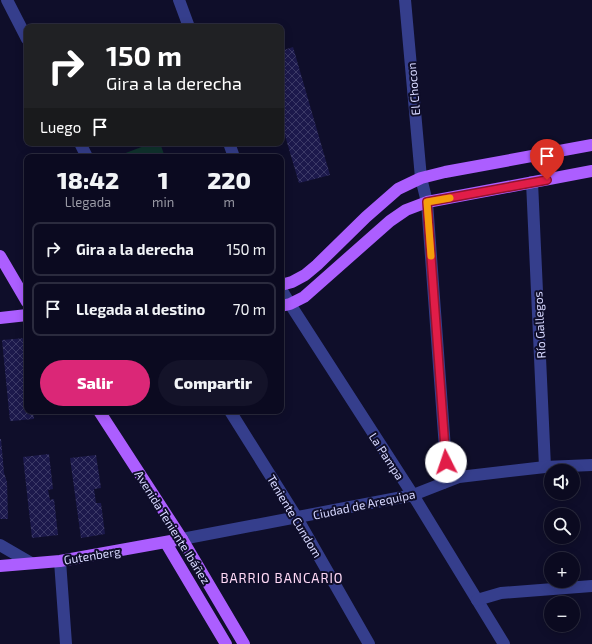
<!DOCTYPE html>
<html lang="es">
<meta charset="utf-8">
<style>
body{margin:0;font-family:"Exo 2",sans-serif;background:#141329;color:#f1f3f6;height:100vh;display:flex;flex-direction:column;font-size:15px;white-space:nowrap}
*{box-sizing:border-box;margin:0}
p{font-size:13px;color:#9a9aa5}
.icon{flex:none;width:22px;height:22px;fill:none;stroke:currentColor;stroke-width:2;stroke-linecap:round;stroke-linejoin:round}
.map{position:relative;flex:1;overflow:hidden}
.panel{position:absolute;left:24px;top:154px;width:260px;height:260px;display:flex;flex-direction:column;background:#0b0a20;border-radius:8px;box-shadow:0 2px 10px #0003,0 0 0 1px #2b2b3e}
.panel>*{flex:none}
.guide{position:absolute;left:24px;top:24px;width:260px;height:122px;border-radius:8px;box-shadow:0 2px 10px #0003,0 0 0 1px #2b2b3e;background:#202124;color:#fff;overflow:hidden}
.fabs{position:absolute;left:544px;top:464px;display:grid;gap:8px}
.fabs a{display:grid;place-items:center;width:36px;height:36px;border-radius:50%;background:#0b0a20;box-shadow:0 2px 10px #0003,0 0 0 1px #2b2b3e;font-size:20px}
.pin{position:absolute;display:grid;place-items:center;width:34px;height:34px;color:#fff;margin:-41px -17px;border-radius:50% 50% 50% 0;rotate:-45deg;box-shadow:0 0 4px #0007}
.pin .icon{rotate:45deg}
.me{position:absolute;width:44px;margin:-22px;rotate:356deg;stroke-linejoin:round;filter:drop-shadow(0 0 3px #0008)}
.turn{display:flex;align-items:center;gap:14px;height:84px;padding:0 16px;font-size:18px}
.turn .icon{width:52px;height:52px;stroke-width:2.5}
.turn b{display:block;font-size:28px;line-height:34px}
.then{display:flex;align-items:center;height:38px;padding:0 16px;background:#0003;gap:8px;font-size:15px}
.eta{display:flex;justify-content:space-evenly;align-items:center;height:68px;text-align:center}
.eta b{font-size:24px;font-weight:800;line-height:28px}
.button{display:flex;gap:8px;margin-top:auto;padding:8px 16px}
.button a{flex:1;height:46px;border-radius:24px;background:#db2777;color:#fff;font-size:16px;font-weight:800;line-height:46px;text-align:center}
.button a+a{background:#141329;color:#f1f3f6}
ul{padding:0;list-style:none}
li{display:flex;align-items:center;gap:12px;height:54px;margin:0 8px 6px;padding:0 8px;border:2px solid #2b2b3e;border-radius:8px}
li div{flex:1}
li b{display:block;font-size:15px}
li em{font-style:normal}
.map>svg:first-child{display:block}
.grass{fill:#10342e}
.building{fill:url(#building-cross-hatch)}
.lines{fill:none;stroke-linecap:round;stroke-linejoin:round}
.minor{stroke:#353e8c;stroke-width:12}
.major{stroke:#ac5eff;stroke-width:12}
.route-casing{stroke:#92132f;stroke-width:10}
.route{stroke:#e11d48;stroke-width:7}
.slow{stroke:#f59e0b;stroke-width:7}
.labels{text-anchor:middle;dominant-baseline:central;stroke-width:4;stroke-linejoin:round;paint-order:stroke}
.street-label{font-size:12px;fill:#d7d8ff;stroke:#0f0e2a}
.neighbourhood-label{font-size:13px;letter-spacing:1px;fill:#ffd9f6;stroke:#0f0e2a}
</style>
<div class="map">
<svg width="592" height="644" viewBox="0 0 592 644">
<defs>
<pattern id="building-cross-hatch" width="8" height="8" patternUnits="userSpaceOnUse"><rect width="8" height="8" fill="#1c194c"/><path d="M0 0l8 8M0 8l8-8" fill="none" stroke="#3c3a67"/></pattern>
</defs>
<rect width="100%" height="100%" fill="#0f0e2a"/>
<!-- grass -->
<path class="grass" d="M152,143h8l5,14h-50z"/>
<!-- building -->
<g class="building">
<path d="M293,47l37,128 -31,8 -18,-61v-71z"/>
<path d="M26,338l1,73h6l1,8 -24,2 -8,-81z"/>
<path d="M0,439h1l3,34 3,9 1,37h-8z"/>
<path d="M49,454l4,35 -5,1 2,10 4,-1 4,36 -26,3 -9,-81z"/>
<path d="M96,455l5,33 -7,1 2,14h5l4,31 -24,4 -11,-80z"/>
</g>
<g class="lines">
<!-- minor -->
<g class="minor">
<path d="M7,0l20,39"/>
<path d="M179,0l10,27"/>
<path d="M405,0l16,178 6,24 19,260 -3,21"/>
<path d="M80,143l7,14"/>
<path d="M229,143l5,14"/>
<path d="M532,182l13,285"/>
<path d="M281,289l9,15 123,191 91,149"/>
<path d="M230,411l67,107 72,126"/>
<path d="M182,539l231,-44 46,-18 86,-10 47,-2"/>
<path d="M0,545l31,18"/>
<path d="M60,561l6,83"/>
<path d="M477,600l24,-7 91,-7"/>
</g>
<!-- major -->
<g class="major">
<path d="M0,256l27,46"/>
<path d="M281,285l11,-3 13,-7 12,-10 49,-48 32,-28 23,-11 24,-6 147,-27"/>
<path d="M281,306l9,-2 14,-7 86,-76 16,-11 21,-8 165,-31"/>
<path d="M0,318l27,-3"/>
<path d="M99,411l83,128 62,105"/>
<path d="M166,543l60,101"/>
<path d="M0,566l60,-5 122,-22"/>
</g>
</g>
<g class="lines">
<!-- route casing -->
<g class="route-casing">
<path id="route" d="M446,462l-19,-260 120,-22"/>
</g>
<!-- route -->
<use href="#route" class="route"/>
<!-- slow -->
<path class="slow" d="M431,256l-4,-54 23,-4"/>
</g>
<g class="labels">
<!-- street labels -->
<g class="street-label">
<text transform="translate(413 89) rotate(-95)">El Chocon</text>
<text transform="translate(539 325) rotate(-93)">Río Gallegos</text>
<text transform="translate(387 456) rotate(57)">La Pampa</text>
<text transform="translate(364 504) rotate(-12)">Ciudad de Arequipa</text>
<text transform="translate(295 516) rotate(59)">Teniente Cundom</text>
<text transform="translate(173 527) rotate(58)">Avenida Teniente Ibáñez</text>
<text transform="translate(92 555) rotate(-9)">Gutenberg</text>
</g>
<!-- neighbourhood labels -->
<g class="neighbourhood-label">
<text x="282" y="578">BARRIO BANCARIO</text>
</g>
</g>
</svg>
<div class="fabs">
<a><svg class="icon" aria-label="sound" viewBox="0 0 24 24"><path d="M4 9h4l5-4v14l-5-4H4zM17 9q2 3 0 6"/></svg></a>
<a><svg class="icon" aria-label="search" viewBox="0 0 24 24"><circle cx="10" cy="10" r="6"/><path d="M15 15l6 6"/></svg></a>
<a>+</a>
<a>−</a>
</div>
<div class="pin" style="left:547px;top:180px;background:#d93025"><svg class="icon" aria-label="arrive" viewBox="0 0 24 24"><path d="M6 21V4h12l-3 4 3 4H6"/></svg></div>
<svg class="me" style="left:446px;top:462px" viewBox="-20 -20 40 40"><circle r="19" fill="#fff"/><path d="M0-13L10 11 0 6-10 11z" fill="#e11d48"/></svg>
<div class="guide">
<div class="turn"><svg class="icon" aria-label="right" viewBox="0 0 24 24"><path d="M7 20v-9h11M14 6l5 5-5 5"/></svg><div><b>150 m</b>Gira a la derecha</div></div>
<div class="then">Luego<svg class="icon" aria-label="arrive" viewBox="0 0 24 24"><path d="M6 21V4h12l-3 4 3 4H6"/></svg></div>
</div>
<section class="panel">
<div class="eta">
<div><b>18:42</b><p>Llegada</p></div>
<div><b>1</b><p>min</p></div>
<div><b>220</b><p>m</p></div>
</div>
<ul>
<li><svg class="icon" aria-label="right" viewBox="0 0 24 24"><path d="M7 20v-9h11M14 6l5 5-5 5"/></svg><div><b>Gira a la derecha</b></div><em>150 m</em></li>
<li><svg class="icon" aria-label="arrive" viewBox="0 0 24 24"><path d="M6 21V4h12l-3 4 3 4H6"/></svg><div><b>Llegada al destino</b></div><em>70 m</em></li>
</ul>
<div class="button"><a>Salir</a><a>Compartir</a></div>
</section>
</div>
